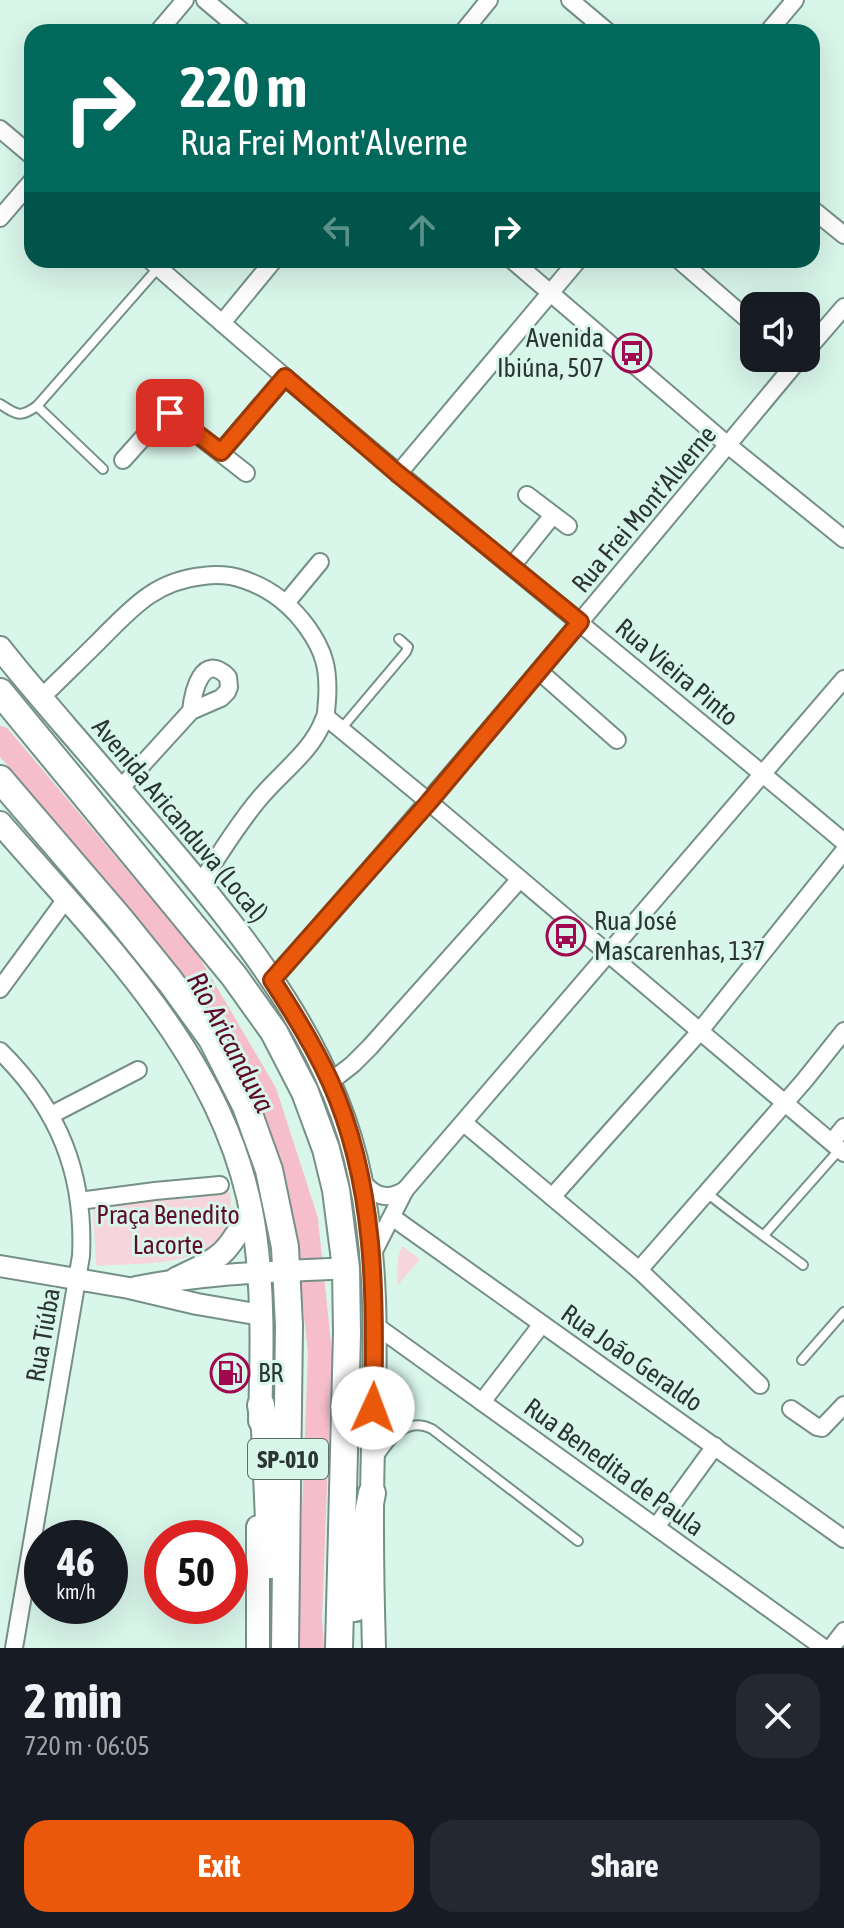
<!DOCTYPE html>
<meta charset="utf-8">
<style>
body{margin:0;font-family:"Asap Condensed",sans-serif;background:#242831;color:#f1f3f6;height:100vh;display:flex;flex-direction:column;font-size:30px;white-space:nowrap}
*{box-sizing:border-box;margin:0}
p{font-size:26px;color:#9ea1a6}
.icon{flex:none;width:44px;height:44px;fill:none;stroke:currentColor;stroke-width:2;stroke-linecap:round;stroke-linejoin:round}
.map{position:relative;height:1648px;overflow:hidden}
.details{display:flex;flex-direction:column;background:#171b24;flex:1}
.details>*{flex:none}
.banner{position:absolute;left:24px;top:24px;width:796px;height:244px;border-radius:24px;box-shadow:0 8px 32px #0002;background:#00695c;color:#fff;overflow:hidden}
.buttons{position:absolute;left:740px;top:292px;display:grid;gap:16px}
.buttons a{display:grid;place-items:center;width:80px;height:80px;border-radius:16px;background:#171b24;box-shadow:0 8px 32px #0002;font-size:40px}
.speed{position:absolute;left:24px;top:1520px;display:flex;gap:16px;font-size:40px;font-weight:700;text-align:center}
.speed>*{display:grid;place-content:center;width:104px;height:104px;border-radius:50%;background:#171b24;box-shadow:0 8px 32px #0002;line-height:1}
.speed small{font-size:20px;font-weight:400}
.speed .limit{border:12px solid #d22;background:#fff;color:#111}
.pin{position:absolute;display:grid;place-items:center;width:68px;height:68px;color:#fff;margin:-34px;border-radius:16px;box-shadow:0 4px 12px #0006}
.me{position:absolute;width:88px;margin:-44px;rotate:2deg;stroke-linejoin:round;filter:drop-shadow(0 0 6px #0008)}
.turn{display:flex;align-items:center;gap:28px;height:168px;padding:0 24px;font-size:36px}
.turn .icon{width:104px;height:104px;stroke-width:2.5}
.turn b{display:block;font-size:56px;line-height:68px}
.lanes{display:flex;align-items:center;height:76px;padding:0 24px;background:#0003;justify-content:center;gap:40px;direction:ltr}
.lanes .off{opacity:.35}
.round{display:grid;place-items:center;flex:none;width:84px;height:84px;border-radius:24px;background:#242831}
.headline{display:flex;align-items:center;justify-content:space-between;height:136px;padding:0 24px}
h1{font-size:48px;font-weight:700;line-height:60px}
.button{display:flex;gap:16px;margin-top:auto;padding:16px 24px}
.button a{flex:1;height:92px;border-radius:24px;background:#ea580c;color:#fff;font-size:32px;font-weight:700;line-height:92px;text-align:center}
.button a+a{background:#242831;color:#f1f3f6}
.map>svg:first-child{display:block}
.green{fill:#f7d5dd}
.lines{fill:none;stroke-linecap:round;stroke-linejoin:round}
.river{stroke:#f6bdcb;stroke-width:24}
.service-casing{stroke:#769087;stroke-width:12}
.minor-casing{stroke:#769087;stroke-width:20}
.tertiary-casing{stroke:#769087;stroke-width:24}
.secondary-casing{stroke:#769087;stroke-width:26}
.trunk-casing{stroke:#769087;stroke-width:30}
.service{stroke:#fff;stroke-width:8}
.minor{stroke:#fff;stroke-width:16}
.tertiary{stroke:#fff;stroke-width:20}
.secondary{stroke:#fff;stroke-width:22}
.trunk{stroke:#fff;stroke-width:26}
.route-casing{stroke:#983908;stroke-width:20}
.route{stroke:#ea580c;stroke-width:14}
.labels{text-anchor:middle;dominant-baseline:central;stroke-width:6;stroke-linejoin:round;paint-order:stroke}
.shield{fill:#d9f6eb;stroke:#5f706a;stroke-width:2}
.shield-label{font-size:24px;font-weight:bold;fill:#2b3632}
.poi-label{font-size:26px;fill:#2b3632;stroke:#d9f6eb;text-anchor:start}
.street-label{font-size:26px;fill:#2b3632;stroke:#d9f6eb}
.park-label{font-size:26px;fill:#5e0d2e;stroke:#d9f6eb}
.water-label{font-size:28px;font-style:italic;fill:#5d0b2d;stroke:#d9f6eb}
</style>
<div class="map">
<svg width="844" height="1648" viewBox="0 0 844 1648">
<rect width="100%" height="100%" fill="#d9f6eb"/>
<!-- green -->
<g class="green">
<path d="M226,1187h3c16,83 -77,75 -131,79l-2,-1 -3,-57 78,-10 21,2 6,-9z"/>
<path d="M402,1246l18,13 -23,27 1,-28z"/>
</g>
<g class="lines">
<!-- river -->
<path class="river" d="M0,738l187,222 78,133 41,127 14,133 -10,266 2,29"/>
<!-- service casing -->
<g class="service-casing">
<g id="service">
<path d="M0,404c17,11 20,14 37,2"/>
<path d="M103,469l-66,-63 121,-138"/>
<path d="M341,729l65,-77 2,-5 -9,-8"/>
<path d="M707,1193c31,25 64,48 96,72"/>
<path d="M764,1235l76,-86"/>
<path d="M802,1360l42,-48"/>
<path d="M378,1458c13,-19 28,-42 54,-29l146,112"/>
</g>
</g>
<!-- minor casing -->
<g class="minor-casing">
<g id="minor">
<path d="M205,0l38,32"/>
<path d="M570,0l38,32"/>
<path d="M158,32l27,-32"/>
<path d="M463,32l26,-32"/>
<path d="M768,32l27,-32"/>
<path d="M0,129l32,27"/>
<path d="M812,209l32,26"/>
<path d="M0,218l32,-37"/>
<path d="M150,260c226,200 463,388 694,582"/>
<path d="M512,260l217,186 115,93"/>
<path d="M679,260l75,65"/>
<path d="M222,323l52,-63"/>
<path d="M806,351l38,-44"/>
<path d="M221,452l64,-75"/>
<path d="M123,460l44,-49 79,62"/>
<path d="M398,474l180,-214"/>
<path d="M527,495l41,31"/>
<path d="M512,566l41,-51"/>
<path d="M286,603l34,-41"/>
<path d="M540,672l77,68"/>
<path d="M41,698c19,-19 38,-37 57,-56 33,-33 56,-61 105,-66 15,-2 28,-1 42,4 26,9 46,25 62,47 18,25 22,43 20,74 -1,6 0,13 -3,18 -12,33 -43,53 -65,80 -22,26 -40,56 -59,85"/>
<path d="M326,717l103,85 415,351"/>
<path d="M120,789l71,-78 30,-13 6,-6 2,-5 -1,-10c-26,-26 -35,15 -37,34"/>
<path d="M272,980c181,-203 354,-413 528,-622"/>
<path d="M0,989l66,-90"/>
<path d="M0,1051c59,58 85,123 81,205l-67,392"/>
<path d="M330,1082l23,-18 17,-17 150,-168"/>
<path d="M51,1115l87,-45"/>
<path d="M464,1123l175,147 121,115"/>
<path d="M832,1142l12,-15"/>
<path d="M360,1178c12,17 26,24 45,12"/>
<path d="M552,1197l143,-160 149,-186"/>
<path d="M79,1201l76,-10 65,-6"/>
<path d="M392,1217l452,322"/>
<path d="M372,1255l33,-65 439,-511"/>
<path d="M639,1270l165,-189 40,-50"/>
<path d="M375,1325l449,323"/>
<path d="M482,1402l60,-78"/>
<path d="M791,1409l26,18 5,1 22,-23"/>
<path d="M656,1527l59,-81"/>
<path d="M831,1648l13,-17"/>
</g>
</g>
<!-- tertiary casing -->
<g class="tertiary-casing">
<g id="tertiary">
<path d="M0,1266l129,22 68,16 64,11"/>
<path d="M136,1287c70,-14 140,-15 210,-19"/>
</g>
</g>
<!-- secondary casing -->
<g class="secondary-casing">
<g id="secondary">
<path d="M0,648c21,27 44,53 66,79 34,39 68,79 102,119 83,98 166,203 192,331 19,90 15,180 13,271 -2,67 -1,133 1,200"/>
<path d="M0,823c103,119 226,236 253,398 11,66 9,134 7,200"/>
<path d="M176,1279c15,-8 33,-14 46,-26 12,-11 20,-28 29,-42"/>
<path d="M258,1648v-121"/>
</g>
</g>
<!-- trunk casing -->
<g class="trunk-casing">
<g id="trunk">
<path d="M0,692l234,284 40,56 31,60 21,57 10,41 10,78 1,65 -8,315"/>
<path d="M0,779l120,140 50,62 42,58 34,67 23,64 16,77 4,78 -4,323"/>
<path d="M261,1405l4,25 6,135"/>
<path d="M355,1608l6,-58 11,-57"/>
</g>
</g>
<!-- service -->
<use href="#service" class="service"/>
<!-- minor -->
<use href="#minor" class="minor"/>
<!-- tertiary -->
<use href="#tertiary" class="tertiary"/>
<!-- secondary -->
<use href="#secondary" class="secondary"/>
<!-- trunk -->
<use href="#trunk" class="trunk"/>
</g>
<g class="lines">
<!-- route casing -->
<g class="route-casing">
<path id="route" d="M170,413l51,39 64,-75 113,97 182,148 -151,180 -157,178c21,32 42,66 58,101 46,102 46,217 43,327"/>
</g>
<!-- route -->
<use href="#route" class="route"/>
</g>
<!-- icons -->
<defs>
<g id="bus-ring" transform="scale(2)"><circle r="9.5" fill="#d9f6eb" stroke="#a0094f" stroke-width="1.5"/><path d="M-5-6H5V4H4V6H2V4H-2V6H-4V4H-5ZM-3.5-4V0h7V-4ZM-3.5 1.2v1.5H-2V1.2ZM2 1.2v1.5H3.5V1.2Z" fill="#a0094f"/></g>
<g id="fuel-ring" transform="scale(2)"><circle r="9.5" fill="#d9f6eb" stroke="#a0094f" stroke-width="1.5"/><path d="M-5.5-6h7V0h2V4h1.3V-2.5L3-4.5l.8-.8L6-3V5H2.5V1h-1V6h-7ZM-4.2-4.7v3.2H.2V-4.7Z" fill="#a0094f"/></g>
</defs>
<g fill-rule="evenodd">
<use href="#bus-ring" x="632" y="353"/>
<use href="#bus-ring" x="566" y="936"/>
<use href="#fuel-ring" x="230" y="1373"/>
</g>
<g class="labels">
<!-- shield labels -->
<rect class="shield" x="248" y="1439" width="80" height="40" rx="6"/>
<g class="shield-label">
<text x="288" y="1459">SP-010</text>
</g>
<!-- poi labels -->
<g class="poi-label">
<text x="604" y="338" text-anchor="end">Avenida<tspan x="604" dy="30">Ibiúna, 507</tspan></text>
<text x="594" y="921">Rua José<tspan x="594" dy="30">Mascarenhas, 137</tspan></text>
<text x="258" y="1373">BR</text>
</g>
<!-- street labels -->
<g class="street-label">
<text transform="translate(644 509) rotate(-50)">Rua Frei Mont'Alverne</text>
<text transform="translate(677 672) rotate(40)">Rua Vieira Pinto</text>
<text transform="translate(180 820) rotate(50)">Avenida Aricanduva (Local)</text>
<text transform="translate(43 1335) rotate(-80)">Rua Tiúba</text>
<text transform="translate(632 1358) rotate(35)">Rua João Geraldo</text>
<text transform="translate(614 1467) rotate(36)">Rua Benedita de Paula</text>
</g>
<!-- park labels -->
<g class="park-label">
<text x="168" y="1215">Praça Benedito<tspan x="168" dy="30">Lacorte</tspan></text>
</g>
<!-- water labels -->
<g class="water-label">
<text transform="translate(231 1042) rotate(62)">Rio Aricanduva</text>
</g>
</g>
</svg>
<div class="buttons">
<a><svg class="icon" aria-label="sound" viewBox="0 0 24 24"><path d="M4 9h4l5-4v14l-5-4H4zM17 9q2 3 0 6"/></svg></a>
</div>
<div class="speed"><div>46<small>km/h</small></div><div class="limit">50</div></div>
<div class="pin" style="left:170px;top:413px;background:#d93025"><svg class="icon" aria-label="arrive" viewBox="0 0 24 24"><path d="M6 21V4h12l-3 4 3 4H6"/></svg></div>
<svg class="me" style="left:373px;top:1408px" viewBox="-20 -20 40 40"><circle r="19" fill="#fff"/><path d="M0-13L10 11 0 6-10 11z" fill="#ea580c"/></svg>
<div class="banner">
<div class="turn"><svg class="icon" aria-label="right" viewBox="0 0 24 24"><path d="M7 20v-9h11M14 6l5 5-5 5"/></svg><div><b>220 m</b>Rua Frei Mont'Alverne</div></div>
<div class="lanes"><svg class="icon off" aria-label="left" viewBox="0 0 24 24"><path d="M17 20v-9H6M10 6l-5 5 5 5"/></svg><svg class="icon off" aria-label="ahead" viewBox="0 0 24 24"><path d="M12 20V5M6 11l6-6 6 6"/></svg><svg class="icon" aria-label="right" viewBox="0 0 24 24"><path d="M7 20v-9h11M14 6l5 5-5 5"/></svg></div>
</div>
</div>
<section class="details">
<div class="headline"><div><h1>2 min</h1><p>720 m · 06:05</p></div><a class="round"><svg class="icon" aria-label="close" viewBox="0 0 24 24"><path d="M6 6l12 12M18 6L6 18"/></svg></a></div>
<div class="button"><a>Exit</a><a>Share</a></div>
</section>
